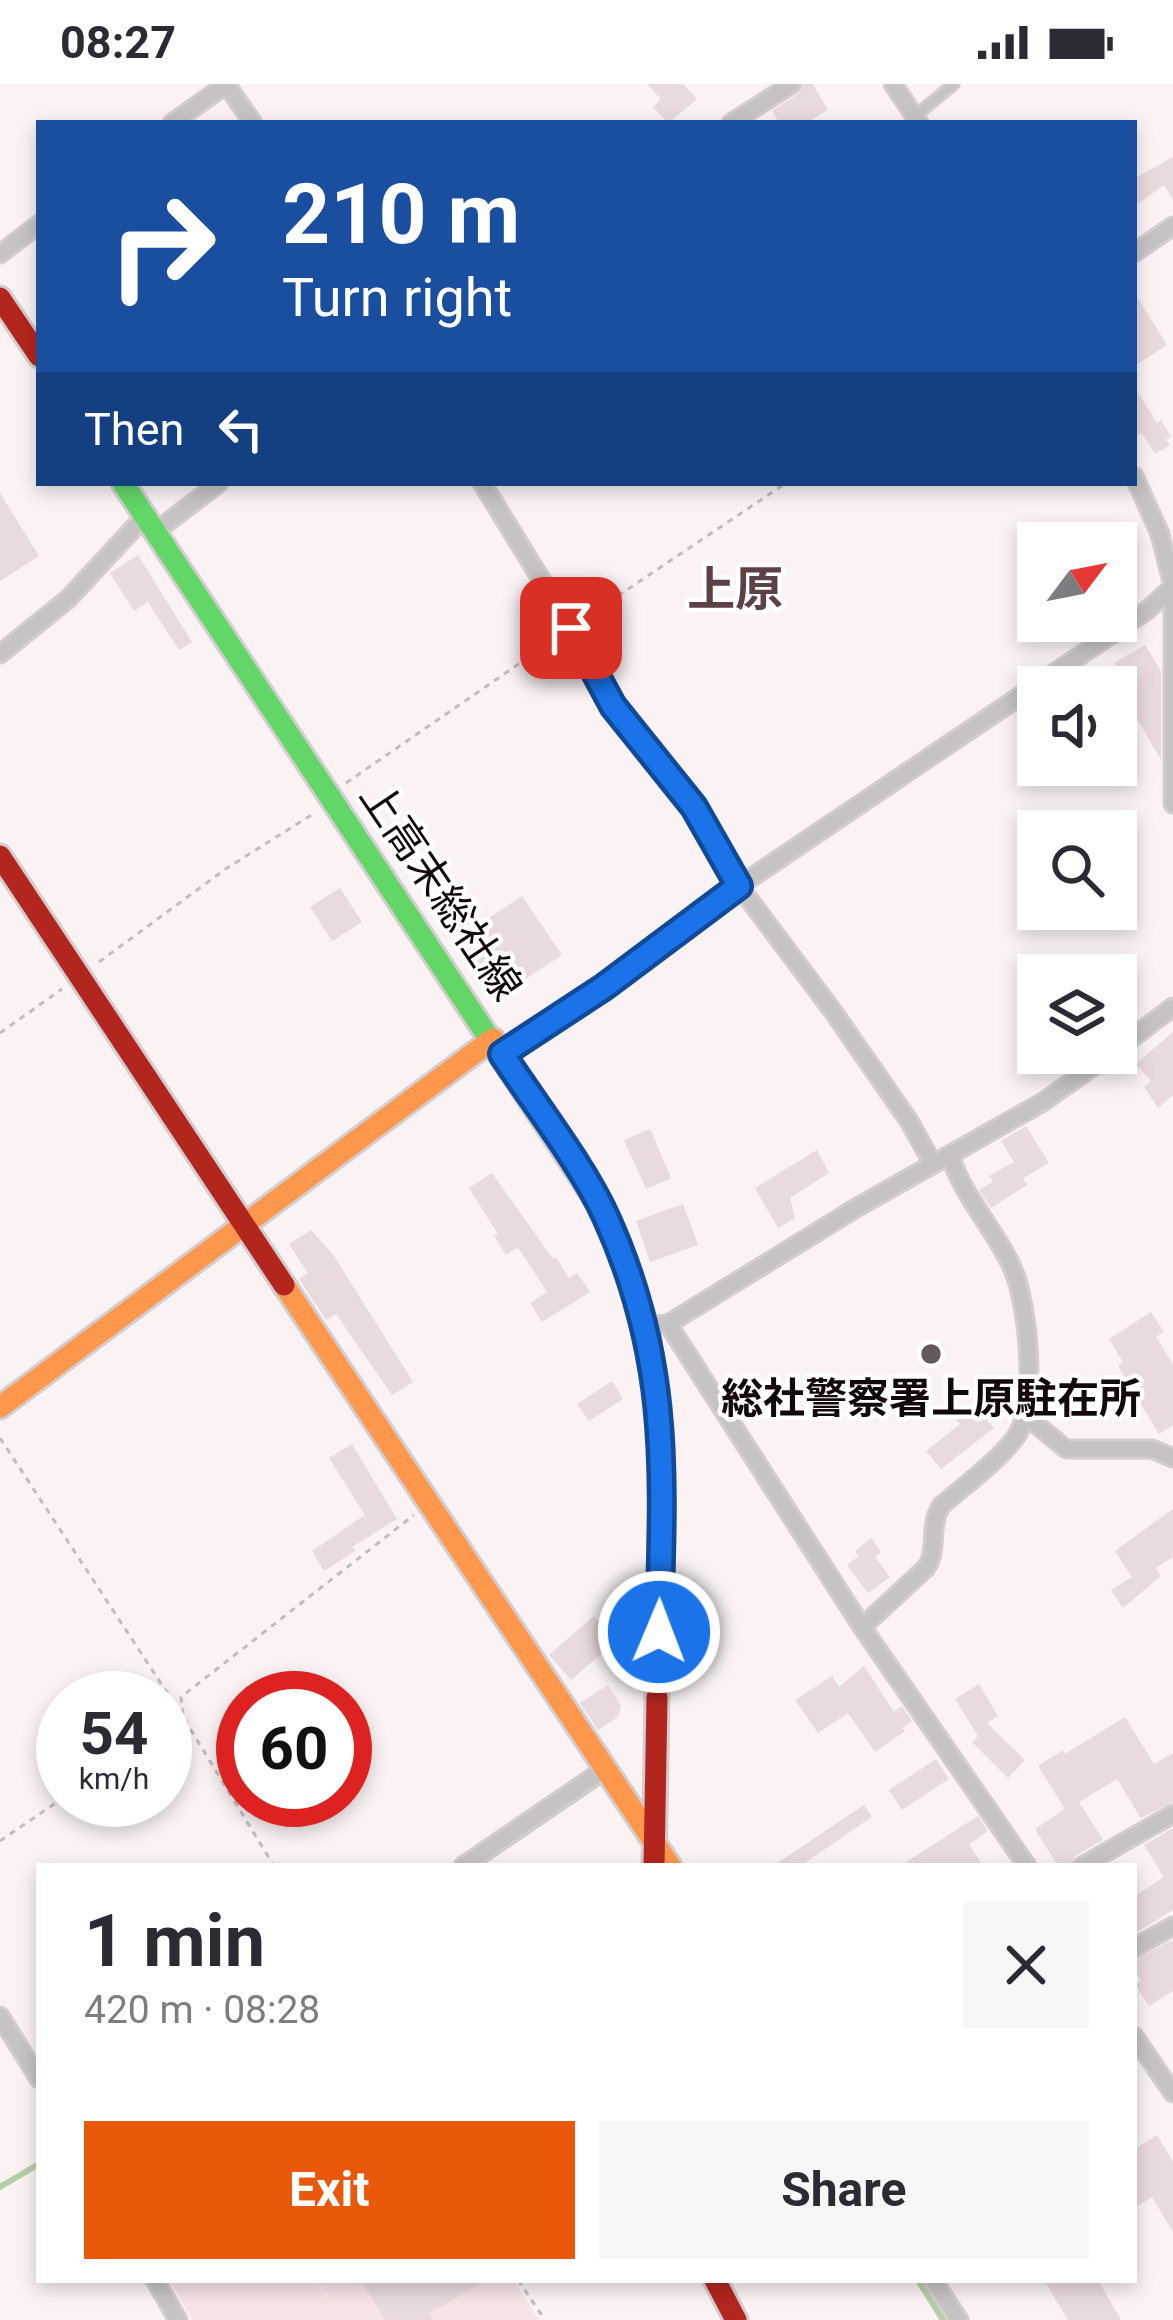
<!DOCTYPE html>
<meta charset="utf-8">
<style>
body{margin:0;font-family:Roboto,"Noto Sans JP",sans-serif;background:#f7f7f7;color:#2b2b33;height:100vh;display:flex;flex-direction:column;font-size:45px;white-space:nowrap}
*{box-sizing:border-box;margin:0}
p{font-size:39px;color:#7c7c81}
.icon{flex:none;width:66px;height:66px;fill:none;stroke:currentColor;stroke-width:2;stroke-linecap:round;stroke-linejoin:round}
.map{position:relative;flex:1;overflow:hidden}
.side{position:absolute;left:36px;top:1779px;width:1101px;height:420px;display:flex;flex-direction:column;background:#fff;border-radius:0px;box-shadow:0 6px 18px #0003}
.side>*{flex:none}
.guide{position:absolute;left:36px;top:36px;width:1101px;height:366px;border-radius:0px;box-shadow:0 6px 18px #0003;background:#1a4fa0;color:#fff;overflow:hidden}
.needle{width:78px;rotate:58deg}
.fabs{position:absolute;left:1017px;top:438px;display:grid;gap:24px}
.fabs a{display:grid;place-items:center;width:120px;height:120px;border-radius:0px;background:#fff;box-shadow:0 6px 18px #0003;font-size:60px}
.speed{position:absolute;left:36px;top:1587px;display:flex;gap:24px;font-size:60px;font-weight:700;text-align:center}
.speed>*{display:grid;place-content:center;width:156px;height:156px;border-radius:50%;background:#fff;box-shadow:0 6px 18px #0003;line-height:1}
.speed small{font-size:30px;font-weight:400}
.speed .limit{border:18px solid #d22;background:#fff;color:#111}
.pin{position:absolute;display:grid;place-items:center;width:102px;height:102px;color:#fff;margin:-51px;border-radius:24px;box-shadow:0 6px 18px #0006}
.me{position:absolute;width:132px;margin:-66px;rotate:1deg;stroke-linejoin:round;filter:drop-shadow(0 0 9px #0008)}
.turn{display:flex;align-items:center;gap:42px;height:252px;padding:0 48px;font-size:54px}
.turn .icon{width:156px;height:156px;stroke-width:2.5}
.turn b{display:block;font-size:84px;line-height:102px}
.then{display:flex;align-items:center;height:114px;padding:0 48px;background:#0003;gap:24px;font-size:45px}
.round{display:grid;place-items:center;flex:none;width:126px;height:126px;border-radius:0px;background:#f7f7f7}
.head{display:flex;align-items:center;justify-content:space-between;height:204px;padding:0 48px}
h1{font-size:72px;font-weight:700;line-height:90px}
.action{display:flex;gap:24px;margin-top:auto;padding:24px 48px}
.action a{flex:1;height:138px;border-radius:0px;background:#ea580c;color:#fff;font-size:48px;font-weight:700;line-height:138px;text-align:center}
.action a+a{background:#f7f7f7;color:#2b2b33}
.status{display:flex;justify-content:space-between;align-items:center;height:84px;padding:0 60px;background:#fff;direction:ltr}
.status svg{height:33px;fill:currentColor}
.map>svg:first-child{display:block}
.built{fill:#f7e4e7}
.lines{fill:none;stroke-linecap:round;stroke-linejoin:round}
.stream{stroke:#b5cfa7;stroke-width:6}
.building{fill:#e9dadd}
.lane-casing{stroke:#d4cdcf;stroke-width:14}
.street-casing{stroke:#d4cdcf;stroke-width:21}
.fast-casing{stroke:#d4cdcf;stroke-width:27}
.slow-casing{stroke:#d4cdcf;stroke-width:27}
.jam-casing{stroke:#d4cdcf;stroke-width:27}
.path{stroke:#c2bdbd;stroke-width:3;stroke-dasharray:6 6;stroke-linecap:butt}
.lane{stroke:#c7c2c3;stroke-width:8}
.street{stroke:#c7c2c3;stroke-width:15}
.fast{stroke:#63d668;stroke-width:21}
.slow{stroke:#ff974d;stroke-width:21}
.jam{stroke:#b3261e;stroke-width:21}
.route-casing{stroke:#114b97;stroke-width:30}
.route{stroke:#1a73e8;stroke-width:21}
.poi-dot{fill:#645a5c;stroke:#fff;stroke-width:4.5}
.labels{text-anchor:middle;dominant-baseline:central;stroke-width:9;stroke-linejoin:round;paint-order:stroke}
.street-label{font-size:42px;fill:#13080a;stroke:#fff}
.poi-label{font-size:42px;font-weight:bold;fill:#13080a;stroke:#fff}
.quarter-label{font-size:48px;font-weight:bold;fill:#5e4147;stroke:#fff}
</style>
<div class="status"><b>08:27</b><svg viewBox="0 0 49 12"><path d="M0 12V9h3v3zM5 12V6h3v6zM10 12V3h3v9zM15 12V0h3v12zM26 1h20v11H26zM47 4h2v5h-2z"/></svg></div>
<div class="map">
<svg width="1173" height="2236" viewBox="0 0 1173 2236">
<rect width="100%" height="100%" fill="#faf2f3"/>
<!-- built -->
<path class="built" d="M170,2196h146l12,22 -10,-22h195l26,40h-347z"/>
<g class="lines">
<!-- stream -->
<g class="stream">
<path d="M477,1782l126,-86 3,5"/>
<path d="M0,2103l39,-23"/>
<path d="M918,2196l25,40"/>
</g>
</g>
<!-- building -->
<g class="building">
<path d="M647,0h36l14,15 -29,24 -15,-16 8,-8z"/>
<path d="M804,0h9l15,26 -22,13h-27l-7,-12 27,-18z"/>
<path d="M1173,73v43l-9,-15 -30,22v-28z"/>
<path d="M1134,208l33,53 -33,21z"/>
<path d="M1134,302l23,37 4,-3 10,17 -5,2 4,6 -15,9 -13,-21 -8,5z"/>
<path d="M0,409l39,63 -39,25z"/>
<path d="M138,471l54,87 -13,8 -31,-48 -14,9 -24,-38z"/>
<path d="M1145,561l16,26v89l-37,-64 8,-5 -18,-28z"/>
<path d="M340,804l22,34 -30,19 -22,-34z"/>
<path d="M522,812l40,59 -67,44 -39,-59z"/>
<path d="M1173,948v63l-15,13 -14,-21 7,-6 -15,-17z"/>
<path d="M1026,1042l23,37 -26,15 4,7 -36,23 -12,-18 14,-8 -4,-6 25,-14 -13,-21z"/>
<path d="M650,1045l21,49 -25,11 -22,-49z"/>
<path d="M817,1066l12,23 -39,25 5,20 -17,10 -23,-40z"/>
<path d="M492,1089l61,86 3,-2 13,21 8,-5 13,19 -48,30 -12,-19 17,-11 -29,-45 -12,8 -12,-19 4,-2 -29,-46z"/>
<path d="M683,1120l15,41 -48,17 -14,-41z"/>
<path d="M311,1146l23,26 79,126 -21,13 -56,-81 -10,6 -27,-41 9,-6 -19,-29z"/>
<path d="M1151,1228l13,20 -8,5 17,27v61l-14,9 -41,-68 5,-4 -14,-23z"/>
<path d="M612,1297l11,18 -34,22 -12,-17z"/>
<path d="M985,1309l14,15 -12,12 7,8 -53,41 -15,-18 34,-27 -4,-4z"/>
<path d="M352,1360l45,75 -45,28 3,4 -31,20 -12,-20 53,-36 -36,-57z"/>
<path d="M1173,1425v48l-17,11 5,8 -38,32 -12,-18 21,-13 -17,-26z"/>
<path d="M871,1454l10,14 -6,5 15,20 -22,16 -21,-28 12,-9 -4,-5z"/>
<path d="M594,1532l22,25 -45,39 -22,-25z"/>
<path d="M864,1582l30,46 8,-6 10,15 -10,7 3,3 -30,21 -27,-39 -30,20 -23,-33 37,-24 7,11z"/>
<path d="M979,1600l19,32 -11,7 38,37 -17,18 -36,-36 6,-6 -23,-37z"/>
<path d="M608,1601l13,21 -3,11 -20,13 -18,-27z"/>
<path d="M1125,1633l29,47 19,-11v49l-32,16 -24,-39 -38,23 24,38 -28,16 -5,10h-12l-23,-37 30,-20 -27,-43 25,-16 2,4z"/>
<path d="M936,1675l13,20 -47,31 -13,-20z"/>
<path d="M864,1721l8,12 -72,49h-27z"/>
<path d="M978,1732l10,15 -19,13 14,22h-83z"/>
<path d="M1173,1744v82l-39,24v-37l30,-20 -20,-32z"/>
<path d="M1173,1856v51l-24,15 -14,-22 6,-3 -7,-11v-10z"/>
<path d="M1157,2051l16,27v70l-21,-35 -18,11v-59z"/>
<path d="M361,2196h125l-57,34 4,6h-48z"/>
<path d="M1044,2196h54l23,40h-53z"/>
</g>
<g class="lines">
<!-- lane casing -->
<g class="lane-casing">
<path id="lane" d="M915,32l39,-32"/>
</g>
<!-- street casing -->
<g class="street-casing">
<g id="street">
<path d="M226,0l27,39"/>
<path d="M893,0l26,39"/>
<path d="M172,39l55,-39"/>
<path d="M731,39l61,-39"/>
<path d="M1134,169l39,-27"/>
<path d="M0,170l39,-30"/>
<path d="M1134,392l26,58 13,52"/>
<path d="M482,399l89,145 42,77 81,102 45,79 93,124 77,111 24,43"/>
<path d="M155,448l64,-49"/>
<path d="M1173,503v217"/>
<path d="M0,570l68,-55 77,-83"/>
<path d="M1116,966l57,-43"/>
<path d="M502,970l102,-67 135,-101 410,-277 24,-23"/>
<path d="M668,1240l188,-116 187,-106 69,-49"/>
<path d="M647,1242l21,-2 194,303 165,239"/>
<path d="M1027,1333l39,32h86l21,9"/>
<path d="M862,1543l64,-59c13,-19 2,-41 15,-62 24,-21 55,-43 74,-68 24,-31 13,-136 -3,-171 -18,-39 -49,-70 -62,-112"/>
<path d="M463,1782l142,-97"/>
<path d="M1082,1782l91,-52"/>
<path d="M1134,1864l39,-22"/>
<path d="M0,1932l39,63"/>
<path d="M1134,1952l39,57"/>
<path d="M155,2196l23,40"/>
<path d="M933,2196l26,40"/>
</g>
</g>
<!-- fast casing -->
<g class="fast-casing">
<path id="fast" d="M123,399l424,643"/>
</g>
<!-- slow casing -->
<g class="slow-casing">
<g id="slow">
<path d="M547,1042l57,86 43,114 15,112 -5,260"/>
<path d="M284,1201l386,581"/>
<path d="M0,1323l493,-368"/>
</g>
</g>
<!-- jam casing -->
<g class="jam-casing">
<g id="jam">
<path d="M0,214l39,58"/>
<path d="M0,772l284,429"/>
<path d="M654,1782l3,-168"/>
<path d="M715,2196l21,40"/>
</g>
</g>
<!-- path -->
<g class="path">
<path d="M588,532l198,-133"/>
<path d="M346,699l209,-144"/>
<path d="M99,878l128,-94 86,-54"/>
<path d="M0,949l62,-44"/>
<path d="M0,1354l183,279 91,149"/>
<path d="M165,1645l18,-12 -2,-20 233,-182"/>
<path d="M0,1757l63,-43"/>
<path d="M518,2196l27,40"/>
</g>
<!-- lane -->
<use href="#lane" class="lane"/>
<!-- street -->
<use href="#street" class="street"/>
<!-- fast -->
<use href="#fast" class="fast"/>
<!-- slow -->
<use href="#slow" class="slow"/>
<!-- jam -->
<use href="#jam" class="jam"/>
</g>
<g class="lines">
<!-- route casing -->
<g class="route-casing">
<path id="route" d="M571,544l42,78 81,101 45,79 -135,101 -102,67c32,49 81,112 104,163 66,145 57,262 53,415"/>
</g>
<!-- route -->
<use href="#route" class="route"/>
</g>
<!-- markers -->
<circle class="poi-dot" cx="931" cy="1270" r="12"/>
<g class="labels">
<!-- street labels -->
<g class="street-label">
<text transform="translate(441 807) rotate(56)">上高末総社線</text>
</g>
<!-- poi labels -->
<g class="poi-label">
<text x="931" y="1314">総社警察署上原駐在所</text>
</g>
<!-- quarter labels -->
<g class="quarter-label">
<text x="735" y="505">上原</text>
</g>
</g>
</svg>
<div class="fabs">
<a><svg class="needle" viewBox="-14 -14 28 28"><path d="M0-13l5 13h-10z" fill="#e53935"/><path d="M0 13l5-13h-10z" fill="#7c7c81"/></svg></a>
<a><svg class="icon" aria-label="sound" viewBox="0 0 24 24"><path d="M4 9h4l5-4v14l-5-4H4zM17 9q2 3 0 6"/></svg></a>
<a><svg class="icon" aria-label="search" viewBox="0 0 24 24"><circle cx="10" cy="10" r="6"/><path d="M15 15l6 6"/></svg></a>
<a><svg class="icon" aria-label="layers" viewBox="0 0 24 24"><path d="M12 4l9 5-9 5-9-5zM3 14l9 5 9-5"/></svg></a>
</div>
<div class="speed"><div>54<small>km/h</small></div><div class="limit">60</div></div>
<div class="pin" style="left:571px;top:544px;background:#d93025"><svg class="icon" aria-label="arrive" viewBox="0 0 24 24"><path d="M6 21V4h12l-3 4 3 4H6"/></svg></div>
<svg class="me" style="left:659px;top:1548px" viewBox="-20 -20 40 40"><circle r="17" fill="#1a73e8" stroke="#fff" stroke-width="3"/><path d="M0-11L8 9 0 5-8 9z" fill="#fff"/></svg>
<div class="guide">
<div class="turn"><svg class="icon" aria-label="right" viewBox="0 0 24 24"><path d="M7 20v-9h11M14 6l5 5-5 5"/></svg><div><b>210 m</b>Turn right</div></div>
<div class="then">Then<svg class="icon" aria-label="left" viewBox="0 0 24 24"><path d="M17 20v-9H6M10 6l-5 5 5 5"/></svg></div>
</div>
<section class="side">
<div class="head"><div><h1>1 min</h1><p>420 m · 08:28</p></div><a class="round"><svg class="icon" aria-label="close" viewBox="0 0 24 24"><path d="M6 6l12 12M18 6L6 18"/></svg></a></div>
<div class="action"><a>Exit</a><a>Share</a></div>
</section>
</div>
